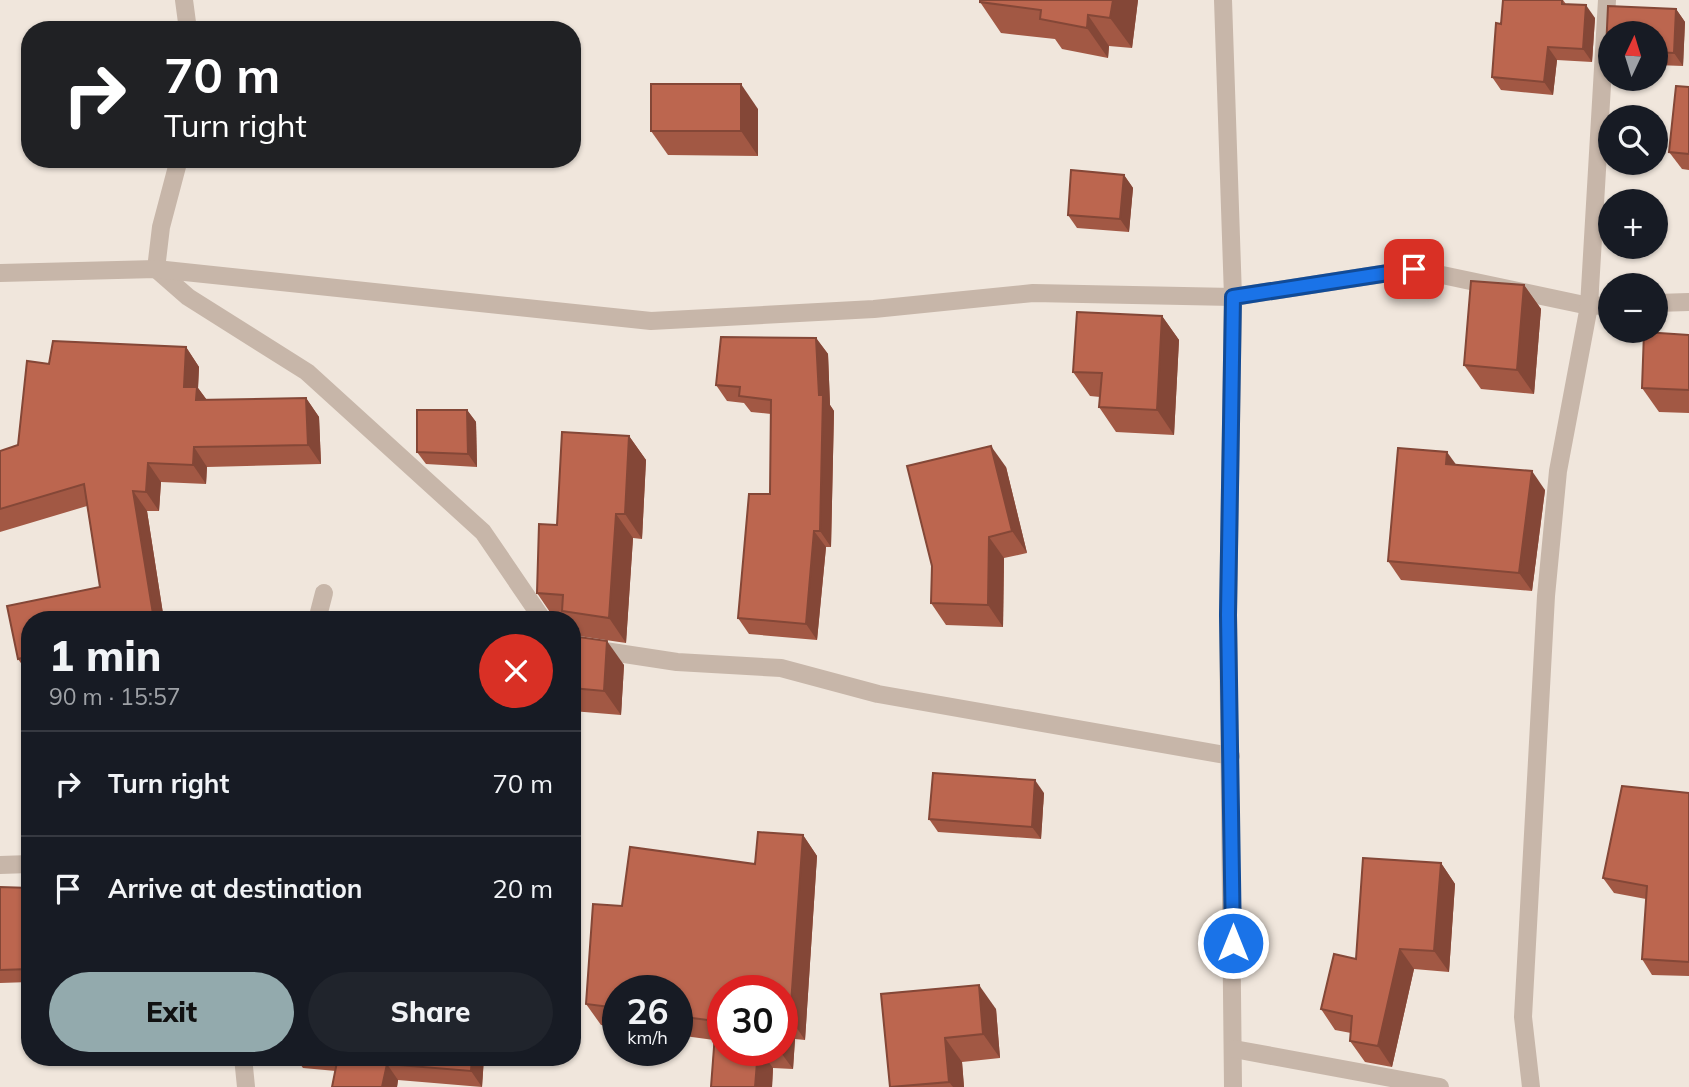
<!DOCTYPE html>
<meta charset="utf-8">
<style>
body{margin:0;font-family:Mulish,sans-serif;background:#20242c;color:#f1f3f6;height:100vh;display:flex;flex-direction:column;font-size:26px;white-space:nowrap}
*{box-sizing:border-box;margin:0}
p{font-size:23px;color:#9ea1a6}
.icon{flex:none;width:38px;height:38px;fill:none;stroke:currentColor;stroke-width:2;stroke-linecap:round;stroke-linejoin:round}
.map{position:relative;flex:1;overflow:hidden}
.panel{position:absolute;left:21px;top:611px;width:560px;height:455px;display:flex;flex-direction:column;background:#171b24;border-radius:28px;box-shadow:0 2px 5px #0004}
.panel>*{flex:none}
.top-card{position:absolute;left:21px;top:21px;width:560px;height:147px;border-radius:28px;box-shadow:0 2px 5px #0004;background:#202124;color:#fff;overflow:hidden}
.needle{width:46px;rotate:4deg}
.controls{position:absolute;left:1598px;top:21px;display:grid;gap:14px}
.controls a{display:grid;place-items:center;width:70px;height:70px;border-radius:50%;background:#171b24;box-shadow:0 2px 5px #0004;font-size:35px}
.speed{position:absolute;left:602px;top:975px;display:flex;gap:14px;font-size:35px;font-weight:700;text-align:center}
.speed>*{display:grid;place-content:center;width:91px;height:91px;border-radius:50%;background:#171b24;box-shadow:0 2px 5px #0004;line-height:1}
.speed small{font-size:18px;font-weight:400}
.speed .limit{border:10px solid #d22;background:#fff;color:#111}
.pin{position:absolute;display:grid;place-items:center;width:60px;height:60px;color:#fff;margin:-30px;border-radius:14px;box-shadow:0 4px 10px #0006}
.me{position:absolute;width:77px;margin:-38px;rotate:0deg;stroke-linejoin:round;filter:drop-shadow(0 0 5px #0008)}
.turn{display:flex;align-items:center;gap:24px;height:147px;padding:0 28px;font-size:32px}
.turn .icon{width:91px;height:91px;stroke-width:2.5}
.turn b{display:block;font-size:49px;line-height:60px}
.round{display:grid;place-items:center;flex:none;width:74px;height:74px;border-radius:37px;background:#20242c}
.summary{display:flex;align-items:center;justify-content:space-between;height:119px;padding:0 28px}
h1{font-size:42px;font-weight:800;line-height:52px}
.action{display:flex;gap:14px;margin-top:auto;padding:14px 28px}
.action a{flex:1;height:80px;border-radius:42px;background:#93aaad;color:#111;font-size:28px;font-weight:800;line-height:80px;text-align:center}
.action a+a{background:#20242c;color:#f1f3f6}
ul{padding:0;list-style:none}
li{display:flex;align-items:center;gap:21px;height:105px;padding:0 28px;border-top:2px solid #363941}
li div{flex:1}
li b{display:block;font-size:26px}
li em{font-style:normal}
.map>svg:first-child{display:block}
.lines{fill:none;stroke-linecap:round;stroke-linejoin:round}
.minor{stroke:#c7b6a9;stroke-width:18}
.wall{fill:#a25844;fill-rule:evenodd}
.shaded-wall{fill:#844737}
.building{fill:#bc664f;stroke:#844737;stroke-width:2}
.route-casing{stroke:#114b97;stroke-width:18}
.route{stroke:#1a73e8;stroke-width:12}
</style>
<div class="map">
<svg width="1689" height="1087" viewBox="0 0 1689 1087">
<rect width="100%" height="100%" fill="#f0e6dc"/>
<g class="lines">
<!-- minor -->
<g class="minor">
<path d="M184,0l4,30"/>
<path d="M1223,0l10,297 -5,318 5,472"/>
<path d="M179,159l-18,68 -5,42 32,28 119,75 176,160 60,88"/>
<path d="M0,273l156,-4 495,52 223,-12 159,-16 200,4 181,-28 175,37 21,-1"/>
<path d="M1656,303l33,-1"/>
<path d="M317,620l7,-27"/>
<path d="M572,646l105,16 104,6 97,26 353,62"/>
<path d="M0,865l30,-1"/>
<path d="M1234,1049l206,38"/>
<path d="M243,1057l3,30"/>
<path d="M1531,1087l-8,-70 23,-421 12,-125 31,-165 18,-306"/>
</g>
</g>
<!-- wall -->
<g class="wall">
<path d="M980,0h158l-6,48 -23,-2 -1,12 -46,-9 -7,-10 -54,-6 -21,-31z"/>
<path d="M1503,0h60l3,4 29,14 -3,44 -35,-2 -4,35 -52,-5 -9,-13 9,-53z"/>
<path d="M1608,6l68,3 9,13 -2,44 -27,-1v-32h-46v23l-4,-6z"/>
<path d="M1689,87v83l-7,-1 -13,-17z"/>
<path d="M758,109v47l-90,-1 -17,-24z"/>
<path d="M1124,175l9,13 -4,44 -52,-4 -9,-13z"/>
<path d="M1524,285l17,24 -7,85 -53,-5 -17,-24z"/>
<path d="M1162,316l17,24 -5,95 -58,-3 -17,-25 1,-10 -10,-1 -17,-24z"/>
<path d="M1689,335v78l-30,-1 -17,-24z"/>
<path d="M816,338l12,16 2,51 4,6 -3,136h-5l-9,93 -68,-6 -11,-16 32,-124 1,-80 -20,-2 -7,-9 -17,-2 -11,-16z"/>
<path d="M53,341l133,6 13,20 -1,21 9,12 99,-2 13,19 2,47 -114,3 -1,17 -45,-2 -2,29h-12l17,109h-134v56l-12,-17 -11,-53 93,-19 -13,-81 -87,26v-81l18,-6 9,-84 22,3z"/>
<path d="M467,410l9,12 1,45 -51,-3 -9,-12z"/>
<path d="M629,436l17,24 -4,79 -9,-1 -7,105 -47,-7 -7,-10v-6l-18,-2 -17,-25 20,-68z"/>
<path d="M1456,464l89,26 -13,101 -131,-11 -13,-19z"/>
<path d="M1006,467l21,86 -23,5 -1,69 -57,-2 -15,-22z"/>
<path d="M572,636l52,29 -3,50 -49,-4z"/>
<path d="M1044,793l-3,46 -103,-7 -9,-13z"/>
<path d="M1689,793v183l-37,-1 -10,-16 4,-60 -32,-6 -11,-15z"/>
<path d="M758,832l45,3 14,21 -12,184 -10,-1 -2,30 -20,-1 -1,19h-61l3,-47 -37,-5v-45h-59v37l-17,-2 -15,-21 7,-100 29,2 8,-59 125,17zM723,990h59v60h-59z"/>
<path d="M1441,863l14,21 -6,88 -35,-3 -22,98 -27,-5 -15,-21 1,-8 -16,-3 -14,-21 35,-50z"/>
<path d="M0,887l30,1v94l-30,1z"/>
<path d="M881,994l115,15 4,49 -38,4 2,25h-74z"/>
<path d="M295,1057h189l-2,30 -84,-7 -1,7h-65l4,-16 -33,-3z"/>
</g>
<!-- shaded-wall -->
<g class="shaded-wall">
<path d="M1113,0h25l-6,48 -22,-30z"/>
<path d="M1586,5l9,13 -3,44 -9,-13z"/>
<path d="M1676,9l9,13 -2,44 -9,-13z"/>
<path d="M1088,15l21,31 -1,12 -21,-30z"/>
<path d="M1548,47l9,13 -4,35 -9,-13z"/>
<path d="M741,84l17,25v47l-17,-25z"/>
<path d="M1124,175l9,13 -4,44 -9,-13z"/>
<path d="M1524,285l17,24 -7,85 -17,-24z"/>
<path d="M1162,316l17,24 -5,95 -17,-25z"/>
<path d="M816,338l12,16 2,51 4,6 -3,136 -11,-16 -1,-136z"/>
<path d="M186,347l13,20 -1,21 13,18 -1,13 -26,-32z"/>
<path d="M306,398l13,19 2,47 -13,-19z"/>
<path d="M467,410l9,12 1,45 -9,-13z"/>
<path d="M629,436l17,24 -4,79 -17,-25z"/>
<path d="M991,446l15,21 21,86 -15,-22z"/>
<path d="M194,447l13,20 -1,17 -13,-19z"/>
<path d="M1447,452l13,18 -14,-6z"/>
<path d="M148,463l13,19 -2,29 -13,-19z"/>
<path d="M1532,471l13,19 -13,101 -13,-18z"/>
<path d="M133,491l14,20 17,109h-10z"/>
<path d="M616,514l17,24 -7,105 -17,-25z"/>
<path d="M814,531l12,16 -9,93 -11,-16z"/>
<path d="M989,537l15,21 -1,69 -15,-22z"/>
<path d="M607,641l17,24 -3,50 -17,-24z"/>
<path d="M1035,780l9,13 -3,46 -9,-12z"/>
<path d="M803,835l14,21 -12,184 -15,-22z"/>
<path d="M1441,863l14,21 -6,88 -15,-21z"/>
<path d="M1400,949l14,20 -22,98 -14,-21z"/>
<path d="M979,985l17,24 4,49 -17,-24z"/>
<path d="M782,1021l13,18 -2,30 -14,-19h3z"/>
<path d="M945,1038l17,24 2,25h-11l-4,-5z"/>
<path d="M758,1050h2l13,18 -1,19h-17z"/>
<path d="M472,1057h12l-2,30 -11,-16z"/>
<path d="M387,1064l11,16 -1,7h-15z"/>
</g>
<!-- building -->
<g class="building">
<path d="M980,0h133l-3,18 -22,-3 -1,13 -47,-9 1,-9 -61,-8z"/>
<path d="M1503,0h59v4l24,1 -3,44 -35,-2 -4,35 -52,-5 4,-54 5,1z"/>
<path d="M1608,6l68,3 -2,44 -18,-1v-19h-46v17h-4z"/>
<rect x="651" y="84" width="90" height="47"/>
<path d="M1676,86l13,1v67l-20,-2z"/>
<path d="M1071,170l53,5 -4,44 -52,-4z"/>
<path d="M1471,281l53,4 -7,85 -53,-5z"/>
<path d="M1077,312l85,4 -5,94 -58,-3 3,-34 -29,-1z"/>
<path d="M1644,332l45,3v55l-47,-2z"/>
<path d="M721,337l95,1 3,57h4l-3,136h-6l-8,93 -68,-6 11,-124h21l1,-94 -32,-4 1,-9 -24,-2z"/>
<path d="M53,341l133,6 -2,40h13l-1,13 110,-2 2,47 -114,2 -1,18 -45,-2 -2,29 -13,-1 21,129h-124v36l-12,3 -11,-53 93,-19 -16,-103 -84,25v-58l18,-6 9,-84 22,3z"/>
<path d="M417,410h50l1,44 -51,-2z"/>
<path d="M562,432l67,4 -4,78h-9l-7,104 -47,-7 1,-16 -26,-2 2,-69 18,1z"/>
<path d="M991,446l21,85 -23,6 -1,68 -57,-2 1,-37 -25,-100z"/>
<path d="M1398,448l49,4 -1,12 86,7 -13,102 -131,-12z"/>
<path d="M572,636l35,5 -3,50 -32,-3z"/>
<path d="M933,773l102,7 -3,47 -103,-8z"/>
<path d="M1622,786l67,7v169l-47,-3 5,-73 -44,-8z"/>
<path d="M758,832l45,3 -13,183h-8v-28h-59v60h35l-3,37h-44l5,-66 -39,-5v-26h-59v18l-32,-4 7,-100 29,2 8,-59 125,17z"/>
<path d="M1363,858l78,5 -7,88 -34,-2 -22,97 -28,-5 2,-25 -31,-7 13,-55 22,5z"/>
<path d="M0,887l30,1v81l-30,1z"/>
<path d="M979,985l4,49 -38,4 4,44 -59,5 -9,-93z"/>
<path d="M338,1057h134l-1,14 -84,-7 -5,23h-50z"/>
</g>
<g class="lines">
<!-- route casing -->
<g class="route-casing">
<path id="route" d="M1233,943l-5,-328 5,-318 181,-28"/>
</g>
<!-- route -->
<use href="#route" class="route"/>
</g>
</svg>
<div class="controls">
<a><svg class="needle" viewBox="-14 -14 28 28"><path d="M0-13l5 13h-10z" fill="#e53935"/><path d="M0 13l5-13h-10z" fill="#9ea1a6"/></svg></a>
<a><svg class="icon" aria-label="search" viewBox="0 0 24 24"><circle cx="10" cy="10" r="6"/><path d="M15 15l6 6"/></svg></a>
<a>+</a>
<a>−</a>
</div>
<div class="speed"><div>26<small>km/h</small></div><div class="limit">30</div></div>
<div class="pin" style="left:1414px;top:269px;background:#d93025"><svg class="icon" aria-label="arrive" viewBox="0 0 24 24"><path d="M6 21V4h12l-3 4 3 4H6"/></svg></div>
<svg class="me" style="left:1233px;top:943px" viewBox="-20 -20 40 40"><circle r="17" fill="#1a73e8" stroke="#fff" stroke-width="3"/><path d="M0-11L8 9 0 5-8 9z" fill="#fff"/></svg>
<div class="top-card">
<div class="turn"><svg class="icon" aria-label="right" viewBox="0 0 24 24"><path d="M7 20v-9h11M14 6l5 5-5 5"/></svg><div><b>70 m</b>Turn right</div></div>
</div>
<section class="panel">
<div class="summary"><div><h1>1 min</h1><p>90 m · 15:57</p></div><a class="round" style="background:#d93025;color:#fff"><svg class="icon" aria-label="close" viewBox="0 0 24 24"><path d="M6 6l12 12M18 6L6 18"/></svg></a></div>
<ul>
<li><svg class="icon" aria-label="right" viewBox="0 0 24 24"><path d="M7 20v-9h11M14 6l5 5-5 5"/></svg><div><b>Turn right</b></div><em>70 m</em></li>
<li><svg class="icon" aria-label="arrive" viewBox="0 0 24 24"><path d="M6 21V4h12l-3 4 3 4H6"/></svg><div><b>Arrive at destination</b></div><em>20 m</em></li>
</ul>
<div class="action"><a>Exit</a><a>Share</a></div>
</section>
</div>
